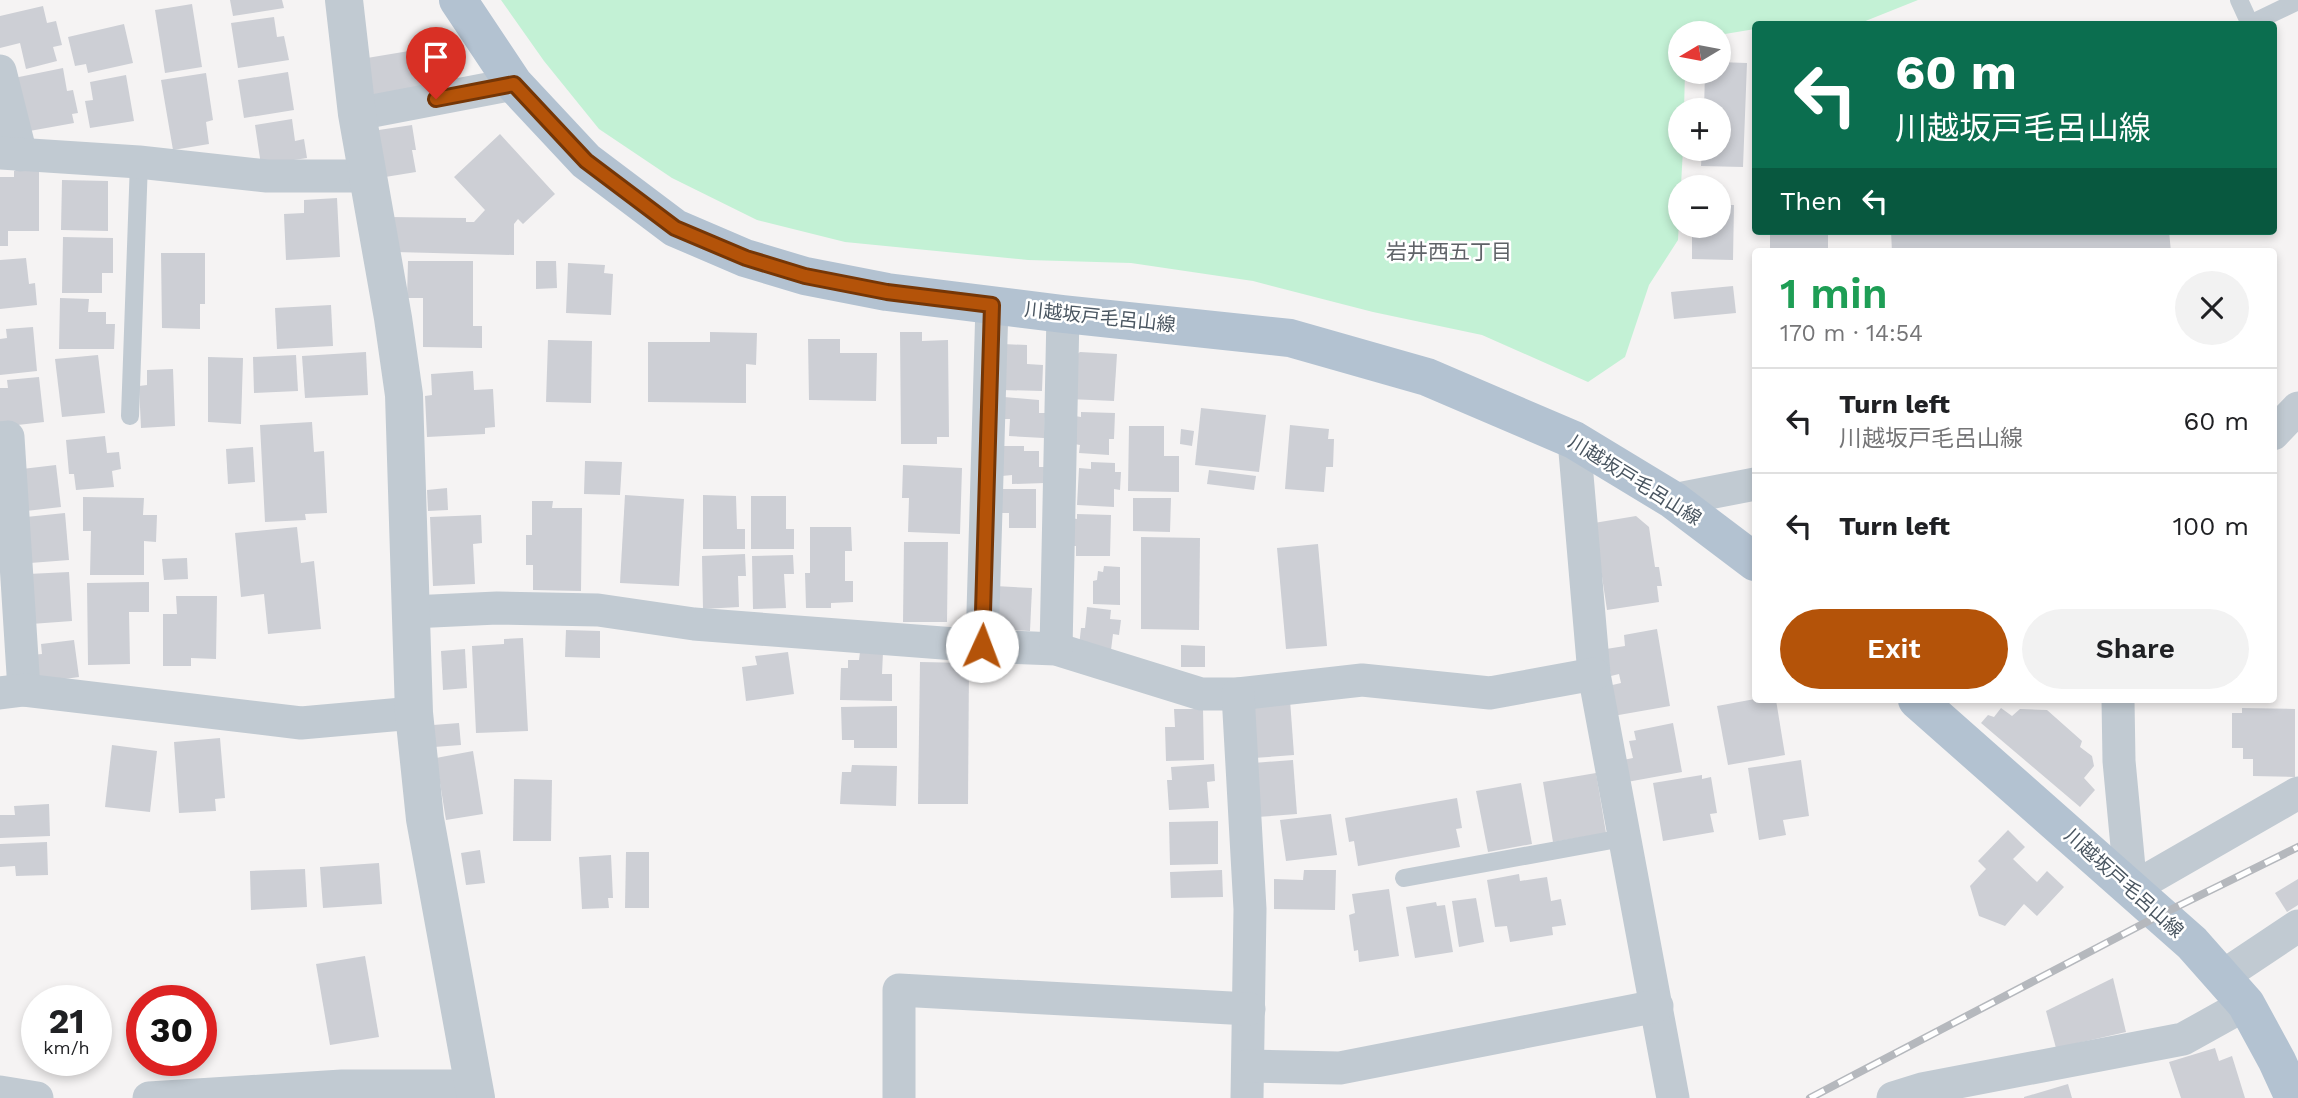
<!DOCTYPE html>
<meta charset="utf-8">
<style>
body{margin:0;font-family:"Work Sans","Noto Sans JP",sans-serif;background:#f2f2f2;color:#202124;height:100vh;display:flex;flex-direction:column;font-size:26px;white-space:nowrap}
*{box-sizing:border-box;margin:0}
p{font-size:23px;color:#757577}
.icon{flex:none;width:38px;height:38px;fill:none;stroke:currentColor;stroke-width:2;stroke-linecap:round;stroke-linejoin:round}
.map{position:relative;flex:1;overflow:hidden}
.panel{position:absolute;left:1752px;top:248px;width:525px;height:455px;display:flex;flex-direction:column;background:#fff;border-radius:7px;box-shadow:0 4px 10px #0003}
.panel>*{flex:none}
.banner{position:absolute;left:1752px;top:21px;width:525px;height:214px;border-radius:7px;box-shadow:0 4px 10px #0003;background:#0b6e4f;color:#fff;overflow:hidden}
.needle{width:46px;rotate:260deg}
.fabs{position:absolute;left:1668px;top:21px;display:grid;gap:14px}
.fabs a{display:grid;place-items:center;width:63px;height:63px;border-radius:50%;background:#fff;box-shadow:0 4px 10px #0003;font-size:35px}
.speed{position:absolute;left:21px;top:985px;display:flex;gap:14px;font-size:35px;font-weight:700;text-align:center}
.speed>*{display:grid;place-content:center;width:91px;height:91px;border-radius:50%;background:#fff;box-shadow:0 4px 10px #0003;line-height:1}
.speed small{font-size:18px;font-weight:400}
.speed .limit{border:10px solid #d22;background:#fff;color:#111}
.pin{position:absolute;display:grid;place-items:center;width:60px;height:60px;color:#fff;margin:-72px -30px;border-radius:50% 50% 50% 0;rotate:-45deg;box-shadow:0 0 7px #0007}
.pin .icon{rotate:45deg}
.me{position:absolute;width:77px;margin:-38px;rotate:2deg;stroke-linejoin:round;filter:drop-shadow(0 0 5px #0008)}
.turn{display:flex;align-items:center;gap:24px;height:147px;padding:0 28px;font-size:32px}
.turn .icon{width:91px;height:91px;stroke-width:2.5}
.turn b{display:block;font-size:49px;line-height:60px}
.then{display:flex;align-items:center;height:66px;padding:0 28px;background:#0003;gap:14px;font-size:26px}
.round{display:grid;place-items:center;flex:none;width:74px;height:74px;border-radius:37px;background:#f2f2f2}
.head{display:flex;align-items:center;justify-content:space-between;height:119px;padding:0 28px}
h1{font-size:42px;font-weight:600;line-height:52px;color:#1e9e55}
.primary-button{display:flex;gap:14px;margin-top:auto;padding:14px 28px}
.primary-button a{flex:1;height:80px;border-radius:42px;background:#b45309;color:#fff;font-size:28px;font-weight:600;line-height:80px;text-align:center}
.primary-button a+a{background:#f2f2f2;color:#202124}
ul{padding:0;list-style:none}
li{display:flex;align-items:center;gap:21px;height:105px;padding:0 28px;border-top:2px solid #e0e0e0}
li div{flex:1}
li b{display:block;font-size:26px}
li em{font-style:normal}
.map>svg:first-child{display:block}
.green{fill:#c3f1d5}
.building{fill:#cdcfd5}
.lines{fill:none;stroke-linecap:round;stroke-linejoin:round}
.service{stroke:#c1cad2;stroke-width:18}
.minor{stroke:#c1cad2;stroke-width:33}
.tertiary{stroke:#c1cad2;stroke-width:38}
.primary{stroke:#b3c2d1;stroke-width:38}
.rail-casing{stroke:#b5b8bd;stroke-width:8}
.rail{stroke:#fff;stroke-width:5;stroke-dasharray:16;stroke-linecap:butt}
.route-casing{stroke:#753606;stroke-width:18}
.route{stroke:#b45309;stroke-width:12}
.labels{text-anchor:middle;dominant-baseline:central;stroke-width:5;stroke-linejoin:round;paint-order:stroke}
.street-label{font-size:19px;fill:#4a5661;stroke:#fff}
.neighbourhood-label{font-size:21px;fill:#5f6368;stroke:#fff}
</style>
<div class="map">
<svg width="2298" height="1098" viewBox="0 0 2298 1098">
<rect width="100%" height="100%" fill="#f5f3f3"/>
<!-- green -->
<path class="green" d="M501,0h1417l-60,24h-103v5l-36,6 -39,-2v39h5l-1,38h-4v39h3l-5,91 -29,45 -24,72 -37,25 -106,-47 -109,-23 -120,-31 -122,-18 -103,-3 -183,-18 -88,-22 -85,-42 -73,-49 -55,-68z"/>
<!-- building -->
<g class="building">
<path d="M230,0h52l2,8 -51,8z"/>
<path d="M192,4l10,63 -37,6 -10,-63z"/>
<path d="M43,6l4,17 9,-2 6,24 -9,2 4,14 -31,8 -6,-26 -20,5v-32z"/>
<path d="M274,17l3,20 7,-1 5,24 -51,8 -7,-45z"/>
<path d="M124,24l9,39 -45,10 -2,-9 -11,2 -7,-29z"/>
<path d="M445,45l7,41 -78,13 -7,-41z"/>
<path d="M1718,62l29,1 -4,104 -42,-1 1,-17h16v-39h-14l1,-38h13z"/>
<path d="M63,68l4,23 6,-1 5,23 -6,1 2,9 -50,9 -10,-54z"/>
<path d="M288,72l6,38 -50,8 -6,-38z"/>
<path d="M206,73l7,47 -7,2 3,22 -36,6 -12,-70z"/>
<path d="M126,75l8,46 -44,7 -5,-27 8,-1 -3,-18z"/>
<path d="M292,119l3,22 9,-2 3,19 -46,7 -6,-40z"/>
<path d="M412,125l4,25h-4l4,22 -37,6 -7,-47z"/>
<path d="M500,134l55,60 -32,30 -5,-5 -4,5v31l-119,-3 -6,-35 77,1v4h8l11,-12 -31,-33z"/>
<path d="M39,170v61h-31v15h-8v-69h14v-6z"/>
<path d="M62,180l46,1v50l-47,-1z"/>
<path d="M337,198l3,59 -54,3 -2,-46 20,-1v-13z"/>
<path d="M1718,205h16l-1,55 -41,-1v-33h26z"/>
<rect x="1770" y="231" width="58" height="21"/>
<path d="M1891,231h278l2,21h-279z"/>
<path d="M63,237l50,1v35h-11v20h-40z"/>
<path d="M161,253h44v51h-5v25l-38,-1z"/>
<path d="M26,258l3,26 6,-1 2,22 -37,4v-49z"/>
<path d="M408,261h65v65h9v22l-59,-1v-49h-16z"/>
<path d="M536,261h20l1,27 -21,1z"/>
<path d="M568,263l37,2 -1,8 9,1 -2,41 -45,-2z"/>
<path d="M1733,286l3,27 -62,6 -3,-27z"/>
<path d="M60,298l29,1 -1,13h18v12h9l-1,25h-55z"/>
<path d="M331,305l2,41 -56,3 -2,-41z"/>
<path d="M33,327l4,44 -37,4v-36l7,-1 -1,-9z"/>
<path d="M710,332l47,1 -1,32 -10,-1v39l-98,-1v-60h62z"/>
<path d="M900,332h22v9l26,-1 1,97h-12v7h-36z"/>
<path d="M808,339h32v14h37l-1,48 -67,-1z"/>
<path d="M548,340l44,1 -1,62 -45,-1z"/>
<path d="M1003,344l24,1v19l16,1 -1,26 -41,-1z"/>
<path d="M366,352l2,43 -63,3 -3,-42z"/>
<path d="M1080,352l37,2 -3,47 -45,-2 2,-40z"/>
<path d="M98,355l7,58 -43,4 -7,-58z"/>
<path d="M296,355l2,36 -44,2 -1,-36z"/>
<path d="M208,357l35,1 -2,66 -33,-2z"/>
<path d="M173,369l2,57 -34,2 -2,-42 8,-1v-15z"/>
<path d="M473,371l1,19 19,-1 2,38 -10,1v6l-58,3 -2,-41 7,-1 -1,-21z"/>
<path d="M39,377l5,45 -44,5v-39h8l-1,-8z"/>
<path d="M1004,397l35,3v13h6l-1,25 -35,-2 1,-17h-7z"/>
<path d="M1201,408l65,7 -7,57 -64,-7z"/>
<path d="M1081,412l34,1 -1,26h-5v16l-30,-2 1,-8 -6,-1 1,-28 6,1z"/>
<path d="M312,422l2,30 10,-1 3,62 -22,1 1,6 -41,2 -5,-97z"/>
<path d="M1290,425l39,4 -1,10h6l-1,28h-7l-2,25 -39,-3z"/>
<path d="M1129,426h35v30h15v36l-51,-1z"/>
<path d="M1181,429l13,2 -2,15 -12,-2z"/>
<path d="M105,436l2,17 12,-1 2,17 -9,2 2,16 -38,3 -2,-16h-5l-3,-34z"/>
<path d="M1002,446h22v5h15v16h6v16l-33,1v-9l-10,1z"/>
<path d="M253,447l2,35 -27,2 -2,-35z"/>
<path d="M585,461l37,1 -2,33 -36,-1z"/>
<path d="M1091,462l24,1v9h6l-1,18 -6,-1v18l-37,-2 2,-37 12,1z"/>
<path d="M56,465l5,42 -35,4 -4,-42z"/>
<path d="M903,465l59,3 -2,66 -52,-2 1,-34h-7z"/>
<path d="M1209,470l47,6 -2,14 -47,-6z"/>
<path d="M447,488l1,22 -20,1 -1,-21z"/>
<path d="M1002,489h34v39h-27v-15h-7z"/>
<path d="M625,495l59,4 -5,87 -59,-3z"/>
<path d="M703,495l33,1 1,33h8v20h-42z"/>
<path d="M751,496h35v33h8v20h-43z"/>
<path d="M83,497l61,1 -1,17h14l-1,27 -12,-1v34h-54l1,-44h-8z"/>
<path d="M1133,498h38l-1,34 -37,-1z"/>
<path d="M532,501h21l-1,7h30l-1,83 -48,-1v-25h-7v-30h6z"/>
<path d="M65,513l4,47 -39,3 -4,-46z"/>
<path d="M1077,514l34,1 -1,41h-34v-10h-5v-28l6,1z"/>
<path d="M481,515l1,28 -9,1 2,40 -42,2 -3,-69z"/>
<path d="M1636,516l13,11 6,40h4l3,19h-5l2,16 -52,8 -13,-87z"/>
<path d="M297,527l4,36 13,-2 7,68 -53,5 -4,-40 -23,3 -6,-64z"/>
<path d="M810,527h41l1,24h-7v30h8v21l-22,1v5h-25l-1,-35h5z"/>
<path d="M1141,537l59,1 -1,92 -58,-1z"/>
<path d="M904,542h44l-1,80h-44z"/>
<path d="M1318,544l9,102 -41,3 -9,-101z"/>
<path d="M745,554l1,22h-8l1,31 -36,2 -1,-53z"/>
<path d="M793,555l1,19h-10l2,34 -33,1 -1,-53z"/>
<path d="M187,558l1,21 -24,1 -2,-21z"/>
<path d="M1104,566l16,1v38l-27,-1v-23l4,-1 1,-9 5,1z"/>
<path d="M69,572l3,49 -41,3 -3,-50z"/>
<path d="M149,582v30h-20l1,52 -42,1 -1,-82z"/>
<path d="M995,586l37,2 -2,43 -36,-2z"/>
<path d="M176,596h41l-1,63 -25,-1v8h-28v-52h14z"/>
<path d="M1087,607l24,3 -1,9 11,1 -2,15 -6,-1 -2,16 -32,-4 2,-18h4z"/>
<path d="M1657,629l13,77 -57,10 -5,-30 13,-3 -2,-9 -8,2 -5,-27 19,-3 -1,-11z"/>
<path d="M566,630l34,1v27l-35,-1z"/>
<path d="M523,638l5,93 -52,2 -4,-87 32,-2v-5z"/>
<path d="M74,640l5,37 -44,6 -4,-28 11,-1 -1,-10z"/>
<path d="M1181,645l24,1v21h-24z"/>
<path d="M465,649l2,39 -24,2 -2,-39z"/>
<path d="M788,652l6,42 -48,7 -4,-34 15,-2 -2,-9z"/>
<path d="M860,652h23l-1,22h10v27l-52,-1 1,-32h7v-8h11z"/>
<path d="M920,662l49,1 -1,141h-50z"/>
<path d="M1755,699l21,1 9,55 -57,10 -11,-59z"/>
<path d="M1290,700l4,55 -40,3 -5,-54z"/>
<path d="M897,706v42h-43v-8h-12l-1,-33z"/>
<path d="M2001,708l11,8 8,-7 27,1 35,31 -2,6 12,9 2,10 -10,12 11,12 -15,17 -99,-84 7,-8 6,2z"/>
<path d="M2242,708l53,1v68l-42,-1v-17h-10v-11h-11v-35h10z"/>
<path d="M1174,709h29l1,51 -38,1 -1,-34h10z"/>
<path d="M459,723l2,22 -27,2 -1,-22z"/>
<path d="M1673,723l9,49 -55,10 -4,-22 10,-2 -4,-17 7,-1 -2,-9z"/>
<path d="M220,738l5,60 -10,1 1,12 -37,2 -5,-71z"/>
<path d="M112,745l45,6 -7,61 -45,-5z"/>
<path d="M473,751l10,63 -37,6 -10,-62z"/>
<path d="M1293,760l4,54 -40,3 -4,-54z"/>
<path d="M1801,760l8,56 -26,4 3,15 -27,5 -11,-72z"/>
<path d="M1214,764l1,17 -8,1 2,26 -40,2 -2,-30h5l-1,-13z"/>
<path d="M852,765l45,1 -1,40 -56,-2 2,-32h9z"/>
<path d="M1596,773l10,60 -53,9 -10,-60z"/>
<path d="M1702,775v4l9,-2 6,36 -7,1 4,18 -51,9 -10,-58z"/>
<path d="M514,779l38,1 -1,61h-38z"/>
<path d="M1521,783l11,61 -44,8 -12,-61z"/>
<path d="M1457,798l5,30 -6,1 4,18 -102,19 -4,-25 -5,1 -4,-24z"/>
<path d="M49,804l1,32 -50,2v-23h15l-1,-9z"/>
<path d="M1331,814l6,41 -51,6 -6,-41z"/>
<path d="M1218,821v43l-48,1 -1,-43z"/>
<path d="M2008,830l17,17 -12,12 24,23 10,-11 17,16 -27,29 -13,-12 -19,22 -26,-10 -9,-30 16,-17 -8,-8z"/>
<path d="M47,842l1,33 -32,1 -1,-10 -15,1v-23z"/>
<path d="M480,850l5,33 -19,2 -5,-32z"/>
<path d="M626,852h23v56h-24z"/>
<path d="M611,855l2,43h-5l1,10 -27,1 -3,-52z"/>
<path d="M379,863l3,41 -59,4 -3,-41z"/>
<path d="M305,869l2,38 -56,3 -1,-39z"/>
<path d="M1222,870l1,27 -52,1 -1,-26z"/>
<path d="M1304,870h32l-1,40 -61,-1v-30l29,1z"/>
<path d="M1519,874l1,7 27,-4 4,24 10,-2 5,26 -14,2 1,8 -43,7 -3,-16 -12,1 -8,-47z"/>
<path d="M2298,879v26l-11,7 -12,-19z"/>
<path d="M1389,889l10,67 -40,6 -1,-12 -4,1 -5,-36 6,-2 -3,-19z"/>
<path d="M1476,898l8,44 -25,5 -7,-46z"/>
<path d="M1436,902l1,4 8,-1 8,47 -38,6 -9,-51z"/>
<path d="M365,956l14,81 -49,8 -14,-81z"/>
<path d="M2113,978l13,54 -70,16 -10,-37z"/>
<path d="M2215,1048l4,13 13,-5 13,42h-64l-12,-36z"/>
<path d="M2068,1084l4,14h-48v-1z"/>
</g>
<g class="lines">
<!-- service -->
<g class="service">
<path d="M2239,0l11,24 48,-23"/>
<path d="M130,416l9,-254"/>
<path d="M1404,878l219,-40"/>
</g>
<!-- minor -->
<g class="minor">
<path d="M0,71l21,84"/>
<path d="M357,114l157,-30"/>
<path d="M0,153l139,9 128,14h100"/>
<path d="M2273,434l25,-26"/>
<path d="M0,438l8,-1 16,253"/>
<path d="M1574,440l20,234 79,424"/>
<path d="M1673,500l82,-16"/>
<path d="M411,612l86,-4 101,2 96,14 288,22 74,3 145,45h37l124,-14 128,13 104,-19"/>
<path d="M982,646l10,-341"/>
<path d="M1056,649l7,-335"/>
<path d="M0,693l24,-3 277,33 113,-10"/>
<path d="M1238,694l12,215 -3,189"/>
<path d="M2118,700l1,61 12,128 167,-96"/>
<path d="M2223,976l75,-50"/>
<path d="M1248,1066l92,2 317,-62"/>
<path d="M0,1092l37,6"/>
<path d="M149,1098l193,-12h132"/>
<path d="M899,1098v-108l350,19"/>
<path d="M1893,1098l29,-9 261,-50 63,-35"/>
</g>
<!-- tertiary -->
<path class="tertiary" d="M344,0l13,114 36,204 11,77 10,318 11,106 51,279"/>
<!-- primary -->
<g class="primary">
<path d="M458,0l56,84 72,77 89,67 70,30 60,18 82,16 176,22 227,24 137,39 147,63 99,60 82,62"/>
<path d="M1917,700l275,243 54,61 31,57 17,37"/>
</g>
<!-- rail casing -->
<g class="rail-casing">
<path id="rail" d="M1810,1098l350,-183 138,-68"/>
</g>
<!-- rail -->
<use href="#rail" class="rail"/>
</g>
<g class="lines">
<!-- route casing -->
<g class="route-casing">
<path id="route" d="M436,99l78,-15 72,77 89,67 71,30 59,18 82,16 105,13 -10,341"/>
</g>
<!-- route -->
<use href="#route" class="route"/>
</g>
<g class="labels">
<!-- street labels -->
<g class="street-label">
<text transform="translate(1100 317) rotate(6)">川越坂戸毛呂山線</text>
<text transform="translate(1635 480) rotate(32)">川越坂戸毛呂山線</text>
<text transform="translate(2124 883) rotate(42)">川越坂戸毛呂山線</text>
</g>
<!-- neighbourhood labels -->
<g class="neighbourhood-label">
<text x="1449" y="251">岩井西五丁目</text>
</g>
</g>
</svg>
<div class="fabs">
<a><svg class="needle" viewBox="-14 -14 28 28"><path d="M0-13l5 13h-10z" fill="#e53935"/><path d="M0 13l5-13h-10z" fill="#757577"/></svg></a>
<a>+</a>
<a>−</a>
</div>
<div class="speed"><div>21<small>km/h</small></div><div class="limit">30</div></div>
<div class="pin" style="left:436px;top:99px;background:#d93025"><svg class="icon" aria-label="arrive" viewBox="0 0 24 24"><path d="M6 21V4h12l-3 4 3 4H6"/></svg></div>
<svg class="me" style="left:982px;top:646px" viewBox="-20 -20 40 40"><circle r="19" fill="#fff"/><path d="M0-13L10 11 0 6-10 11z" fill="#b45309"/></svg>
<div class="banner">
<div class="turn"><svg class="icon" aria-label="left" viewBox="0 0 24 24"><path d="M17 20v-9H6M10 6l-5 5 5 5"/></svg><div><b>60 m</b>川越坂戸毛呂山線</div></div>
<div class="then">Then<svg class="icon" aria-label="left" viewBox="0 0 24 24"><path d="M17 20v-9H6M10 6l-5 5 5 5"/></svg></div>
</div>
<section class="panel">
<div class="head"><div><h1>1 min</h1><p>170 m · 14:54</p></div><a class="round"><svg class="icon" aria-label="close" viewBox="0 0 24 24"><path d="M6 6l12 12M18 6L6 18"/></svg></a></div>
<ul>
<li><svg class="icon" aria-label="left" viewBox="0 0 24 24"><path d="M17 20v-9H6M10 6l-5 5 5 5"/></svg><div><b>Turn left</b><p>川越坂戸毛呂山線</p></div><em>60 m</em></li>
<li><svg class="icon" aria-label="left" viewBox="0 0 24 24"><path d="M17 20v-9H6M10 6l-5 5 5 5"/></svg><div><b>Turn left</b></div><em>100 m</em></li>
</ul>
<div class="primary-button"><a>Exit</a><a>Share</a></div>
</section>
</div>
